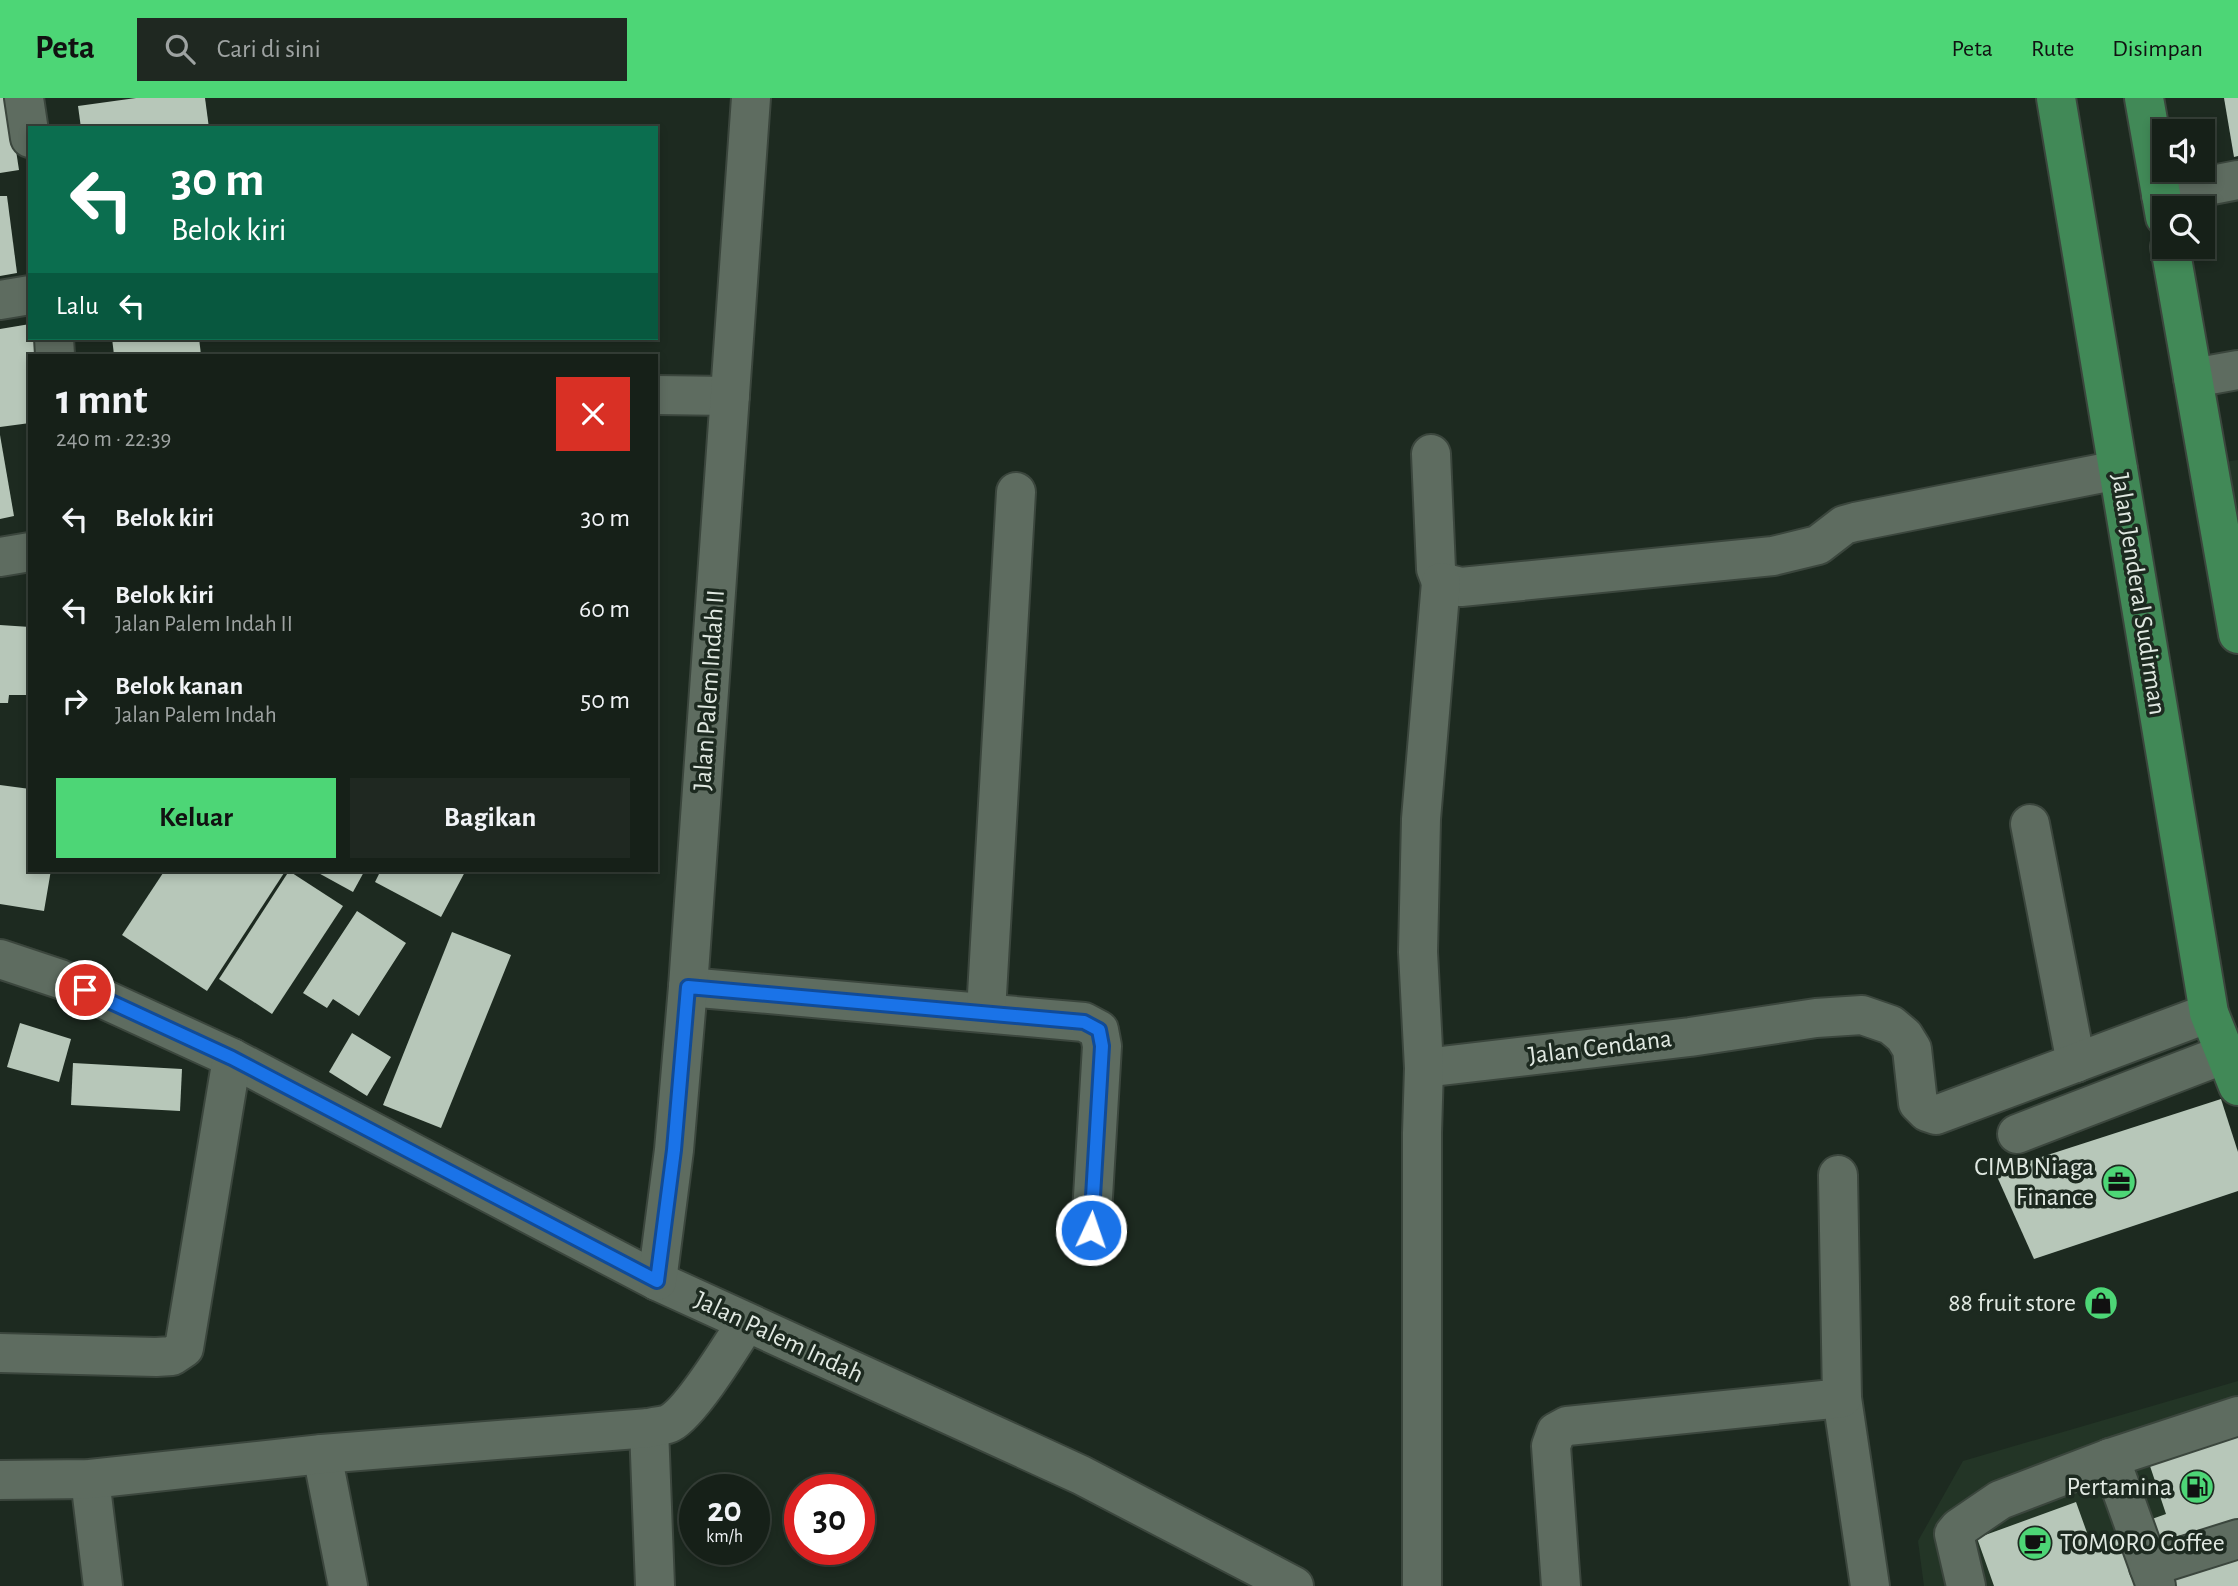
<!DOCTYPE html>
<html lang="id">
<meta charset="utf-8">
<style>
body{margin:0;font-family:"Alegreya Sans",sans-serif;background:#1f2821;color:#f1f3f6;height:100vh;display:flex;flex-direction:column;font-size:26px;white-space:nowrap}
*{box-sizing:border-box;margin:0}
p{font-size:23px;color:#9ea3a2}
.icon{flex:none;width:38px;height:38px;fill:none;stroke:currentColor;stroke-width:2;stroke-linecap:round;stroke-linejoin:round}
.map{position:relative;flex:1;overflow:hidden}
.side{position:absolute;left:28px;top:256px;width:630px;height:518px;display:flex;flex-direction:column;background:#162018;border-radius:0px;box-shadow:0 4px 10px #0003,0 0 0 2px #353e37}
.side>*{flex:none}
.top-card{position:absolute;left:28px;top:28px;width:630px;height:214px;border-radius:0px;box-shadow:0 4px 10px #0003,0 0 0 2px #353e37;background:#0b6e4f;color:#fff;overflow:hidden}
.tools{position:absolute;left:2152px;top:21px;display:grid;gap:14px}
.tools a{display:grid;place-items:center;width:63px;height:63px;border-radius:0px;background:#162018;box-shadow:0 4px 10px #0003,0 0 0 2px #353e37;font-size:35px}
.speed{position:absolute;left:679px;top:1376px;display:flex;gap:14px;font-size:35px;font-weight:700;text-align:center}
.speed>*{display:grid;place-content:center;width:91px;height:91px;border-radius:50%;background:#162018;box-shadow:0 4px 10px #0003,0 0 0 2px #353e37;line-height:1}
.speed small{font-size:18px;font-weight:400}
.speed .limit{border:10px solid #d22;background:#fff;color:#111}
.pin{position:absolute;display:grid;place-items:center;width:60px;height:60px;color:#fff;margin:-30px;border:4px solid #fff;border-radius:50%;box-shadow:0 2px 7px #0007}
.me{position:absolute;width:77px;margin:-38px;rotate:3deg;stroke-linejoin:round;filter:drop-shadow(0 0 5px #0008)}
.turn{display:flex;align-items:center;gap:24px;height:147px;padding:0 28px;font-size:32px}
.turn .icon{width:91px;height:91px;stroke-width:2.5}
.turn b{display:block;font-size:49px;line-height:60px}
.then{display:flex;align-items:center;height:66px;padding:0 28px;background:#0003;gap:14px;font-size:26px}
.round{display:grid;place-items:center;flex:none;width:74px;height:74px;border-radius:0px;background:#1f2821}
.overview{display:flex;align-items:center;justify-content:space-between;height:119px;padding:0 28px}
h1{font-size:42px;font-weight:600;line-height:52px}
.primary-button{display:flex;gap:14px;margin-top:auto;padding:14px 28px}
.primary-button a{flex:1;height:80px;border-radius:0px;background:#4dd676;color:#111;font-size:28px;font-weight:600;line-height:80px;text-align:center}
.primary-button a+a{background:#1f2821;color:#f1f3f6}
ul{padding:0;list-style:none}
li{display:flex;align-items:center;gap:21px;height:91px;padding:0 28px}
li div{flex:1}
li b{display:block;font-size:26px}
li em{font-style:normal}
header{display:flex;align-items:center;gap:42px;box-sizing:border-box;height:98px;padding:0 35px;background:#4dd676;color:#111}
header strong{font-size:33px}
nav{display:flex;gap:38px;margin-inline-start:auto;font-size:24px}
.search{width:490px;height:63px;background:#1f2821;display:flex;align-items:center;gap:18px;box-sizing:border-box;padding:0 24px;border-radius:0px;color:#9ea3a2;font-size:26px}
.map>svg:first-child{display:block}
.built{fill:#233526}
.building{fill:#b7c7b9}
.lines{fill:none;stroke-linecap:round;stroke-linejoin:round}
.minor-casing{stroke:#3b463d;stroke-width:42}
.major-casing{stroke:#3b463d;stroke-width:42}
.minor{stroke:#5e6c60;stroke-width:38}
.major{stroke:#418957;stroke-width:38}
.route-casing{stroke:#114b97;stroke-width:18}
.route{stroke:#1a73e8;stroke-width:12}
.labels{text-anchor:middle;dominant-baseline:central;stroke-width:7;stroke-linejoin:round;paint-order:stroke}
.street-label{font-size:26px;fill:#e1e9e2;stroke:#1d2a20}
.poi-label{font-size:26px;fill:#e1e9e2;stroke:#1d2a20;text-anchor:end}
</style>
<header>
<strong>Peta</strong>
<div class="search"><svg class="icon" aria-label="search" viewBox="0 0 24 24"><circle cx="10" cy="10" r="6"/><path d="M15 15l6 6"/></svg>Cari di sini</div>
<nav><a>Peta</a><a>Rute</a><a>Disimpan</a></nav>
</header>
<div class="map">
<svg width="2238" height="1488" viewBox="0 0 2238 1488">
<rect width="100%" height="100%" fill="#1d2a20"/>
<!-- built -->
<g class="built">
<path d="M2238,362v94l-15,-92z"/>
<path d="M2238,1283v205h-314l-6,-45 45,-80z"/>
</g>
<!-- building -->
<g class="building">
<path d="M0,0h8l11,72 -19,3z"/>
<path d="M136,0h69l4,30h-128l-3,-22z"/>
<path d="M2224,0h14v58l-4,1z"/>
<path d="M0,98h7l10,77 -17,3z"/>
<path d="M30,226v14h5l3,17h-8v68l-30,4v-98z"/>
<path d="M112,240h87l2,17h-87z"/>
<path d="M0,337l14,81 -14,3z"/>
<path d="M0,527l30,2v68h-21l-1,8h-8z"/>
<path d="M0,687l30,4v81h21l-7,41 -44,-7z"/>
<path d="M165,772h113l6,3 -77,118 -85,-56z"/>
<path d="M313,772h52l-12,22z"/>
<path d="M381,772h85l-25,47 -66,-35z"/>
<path d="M289,773l54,35 -71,108 -53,-35z"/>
<path d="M357,813l49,32 -47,73 -26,-17 -6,9 -24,-15z"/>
<path d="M452,834l59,23 -70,173 -58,-23z"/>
<path d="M20,925l51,16 -12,43 -52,-15z"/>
<path d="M352,935l39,24 -24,39 -38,-24z"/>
<path d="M73,965l109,6 -2,42 -109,-6z"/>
<path d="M2221,1001l17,53v39l-204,68 -39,-87z"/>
<path d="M2238,1331v157h-244l-17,-48 99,-36 14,39 76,-27 -18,-54z"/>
</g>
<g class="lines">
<!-- minor casing -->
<g class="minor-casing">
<g id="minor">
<path d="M24,0l6,40"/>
<path d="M2161,97l77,-15"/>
<path d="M0,202l30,-5"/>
<path d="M54,240l1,17"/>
<path d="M2193,280l45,-8"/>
<path d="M656,297l74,1"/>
<path d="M1431,356l5,115 5,13 20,5 312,-31 45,-11 26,-20 11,-3 263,-52"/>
<path d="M0,459l30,-5"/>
<path d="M2030,726l46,239"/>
<path d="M0,861l60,20 172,79 425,223 424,194 213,111"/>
<path d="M688,889l396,35 15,8 3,16 -11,184"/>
<path d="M986,914l30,-520"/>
<path d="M1424,970l266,-31 126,-19 46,-3 29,10 13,11 8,13 6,54 9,9 9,3 273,-102"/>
<path d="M2017,1036l208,-80"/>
<path d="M657,1183l17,-131 14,-163 63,-889"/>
<path d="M0,1255l156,4 16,-1 12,-8 48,-290"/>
<path d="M1842,1300l28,188"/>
<path d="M649,1330l6,158"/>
<path d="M322,1356l26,132"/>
<path d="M2110,1360l46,128"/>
<path d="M90,1381l13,107"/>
<path d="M0,1382l90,-1 232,-25 327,-26c6,-2 16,-2 21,-5 21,-11 62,-78 76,-100"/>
<path d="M2149,1469l89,-28"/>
<path d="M1422,1488v-453l2,-65 -6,-116 3,-133 20,-237"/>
<path d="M1561,1488l-10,-140 5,-14 11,-6 275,-28 -4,-223"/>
<path d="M1966,1488l-12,-52 5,-6 41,-28 110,-42 128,-42"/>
</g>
</g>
<!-- major casing -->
<g class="major-casing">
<g id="major">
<path d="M2056,0l153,915 29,73"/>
<path d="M2144,0l21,119"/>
<path d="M2170,149l68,387"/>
</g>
</g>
<!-- minor -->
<use href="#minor" class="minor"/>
<!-- major -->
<use href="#major" class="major"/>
</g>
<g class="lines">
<!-- route casing -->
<g class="route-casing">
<path id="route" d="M85,892l147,68 425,223 17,-131 14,-163 396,35 15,8 3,16 -11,184"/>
</g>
<!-- route -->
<use href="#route" class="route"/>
</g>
<!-- icons -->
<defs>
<g id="office-disc" transform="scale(1.75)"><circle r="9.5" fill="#4dd676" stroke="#1d2a20"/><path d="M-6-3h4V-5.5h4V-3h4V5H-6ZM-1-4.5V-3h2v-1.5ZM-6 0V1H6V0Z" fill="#111"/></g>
<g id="shop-disc" transform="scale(1.75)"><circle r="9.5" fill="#4dd676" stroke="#1d2a20"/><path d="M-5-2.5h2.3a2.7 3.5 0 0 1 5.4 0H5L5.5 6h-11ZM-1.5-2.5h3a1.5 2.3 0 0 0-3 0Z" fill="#111"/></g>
<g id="fuel-disc" transform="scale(1.75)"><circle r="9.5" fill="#4dd676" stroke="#1d2a20"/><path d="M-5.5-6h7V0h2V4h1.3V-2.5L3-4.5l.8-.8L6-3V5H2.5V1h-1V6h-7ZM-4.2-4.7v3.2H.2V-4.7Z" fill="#111"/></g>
<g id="cafe-disc" transform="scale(1.75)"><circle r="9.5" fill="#4dd676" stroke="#1d2a20"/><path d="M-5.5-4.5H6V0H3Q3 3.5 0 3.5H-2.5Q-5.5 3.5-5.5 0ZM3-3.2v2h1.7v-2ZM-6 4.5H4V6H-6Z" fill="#111"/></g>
</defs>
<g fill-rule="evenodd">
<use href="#office-disc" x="2119" y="1084"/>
<use href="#shop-disc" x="2101" y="1205"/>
<use href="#fuel-disc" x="2197" y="1389"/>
<use href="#cafe-disc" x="2035" y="1445"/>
</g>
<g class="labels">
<!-- street labels -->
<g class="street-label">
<text transform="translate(2139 496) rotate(81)">Jalan Jenderal Sudirman</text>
<text transform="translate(709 592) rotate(-86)">Jalan Palem Indah II</text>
<text transform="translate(1600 949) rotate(-7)">Jalan Cendana</text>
<text transform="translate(779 1239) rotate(25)">Jalan Palem Indah</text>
</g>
<!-- poi labels -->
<g class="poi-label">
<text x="2094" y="1069">CIMB Niaga<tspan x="2094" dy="30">Finance</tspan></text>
<text x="2076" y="1205">88 fruit store</text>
<text x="2172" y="1389">Pertamina</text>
<text x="2060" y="1445" text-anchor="start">TOMORO Coffee</text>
</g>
</g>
</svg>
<div class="tools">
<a><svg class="icon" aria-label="sound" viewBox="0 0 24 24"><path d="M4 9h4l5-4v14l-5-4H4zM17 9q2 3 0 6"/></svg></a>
<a><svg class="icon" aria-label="search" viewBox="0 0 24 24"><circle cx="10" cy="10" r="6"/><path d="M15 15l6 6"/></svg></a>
</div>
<div class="speed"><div>20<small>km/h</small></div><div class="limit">30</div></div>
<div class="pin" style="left:85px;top:892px;background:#d93025"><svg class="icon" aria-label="arrive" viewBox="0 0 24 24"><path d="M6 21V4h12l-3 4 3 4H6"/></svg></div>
<svg class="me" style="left:1091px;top:1132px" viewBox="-20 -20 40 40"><circle r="17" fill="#1a73e8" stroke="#fff" stroke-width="3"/><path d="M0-11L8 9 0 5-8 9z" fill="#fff"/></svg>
<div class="top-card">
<div class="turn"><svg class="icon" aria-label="left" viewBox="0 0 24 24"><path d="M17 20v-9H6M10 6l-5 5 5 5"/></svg><div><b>30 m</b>Belok kiri</div></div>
<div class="then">Lalu<svg class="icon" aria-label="left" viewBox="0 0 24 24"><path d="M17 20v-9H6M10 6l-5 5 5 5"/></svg></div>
</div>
<section class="side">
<div class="overview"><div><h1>1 mnt</h1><p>240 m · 22:39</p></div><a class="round" style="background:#d93025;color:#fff"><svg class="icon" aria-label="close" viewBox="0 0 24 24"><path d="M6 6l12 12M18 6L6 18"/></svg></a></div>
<ul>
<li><svg class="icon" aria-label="left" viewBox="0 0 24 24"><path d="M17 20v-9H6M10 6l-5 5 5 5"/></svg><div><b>Belok kiri</b></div><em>30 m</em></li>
<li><svg class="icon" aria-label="left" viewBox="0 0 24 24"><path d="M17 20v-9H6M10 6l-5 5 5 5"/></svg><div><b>Belok kiri</b><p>Jalan Palem Indah II</p></div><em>60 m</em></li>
<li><svg class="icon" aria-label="right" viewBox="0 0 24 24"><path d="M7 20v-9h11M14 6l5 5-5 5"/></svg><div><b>Belok kanan</b><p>Jalan Palem Indah</p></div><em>50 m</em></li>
</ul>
<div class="primary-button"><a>Keluar</a><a>Bagikan</a></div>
</section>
</div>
